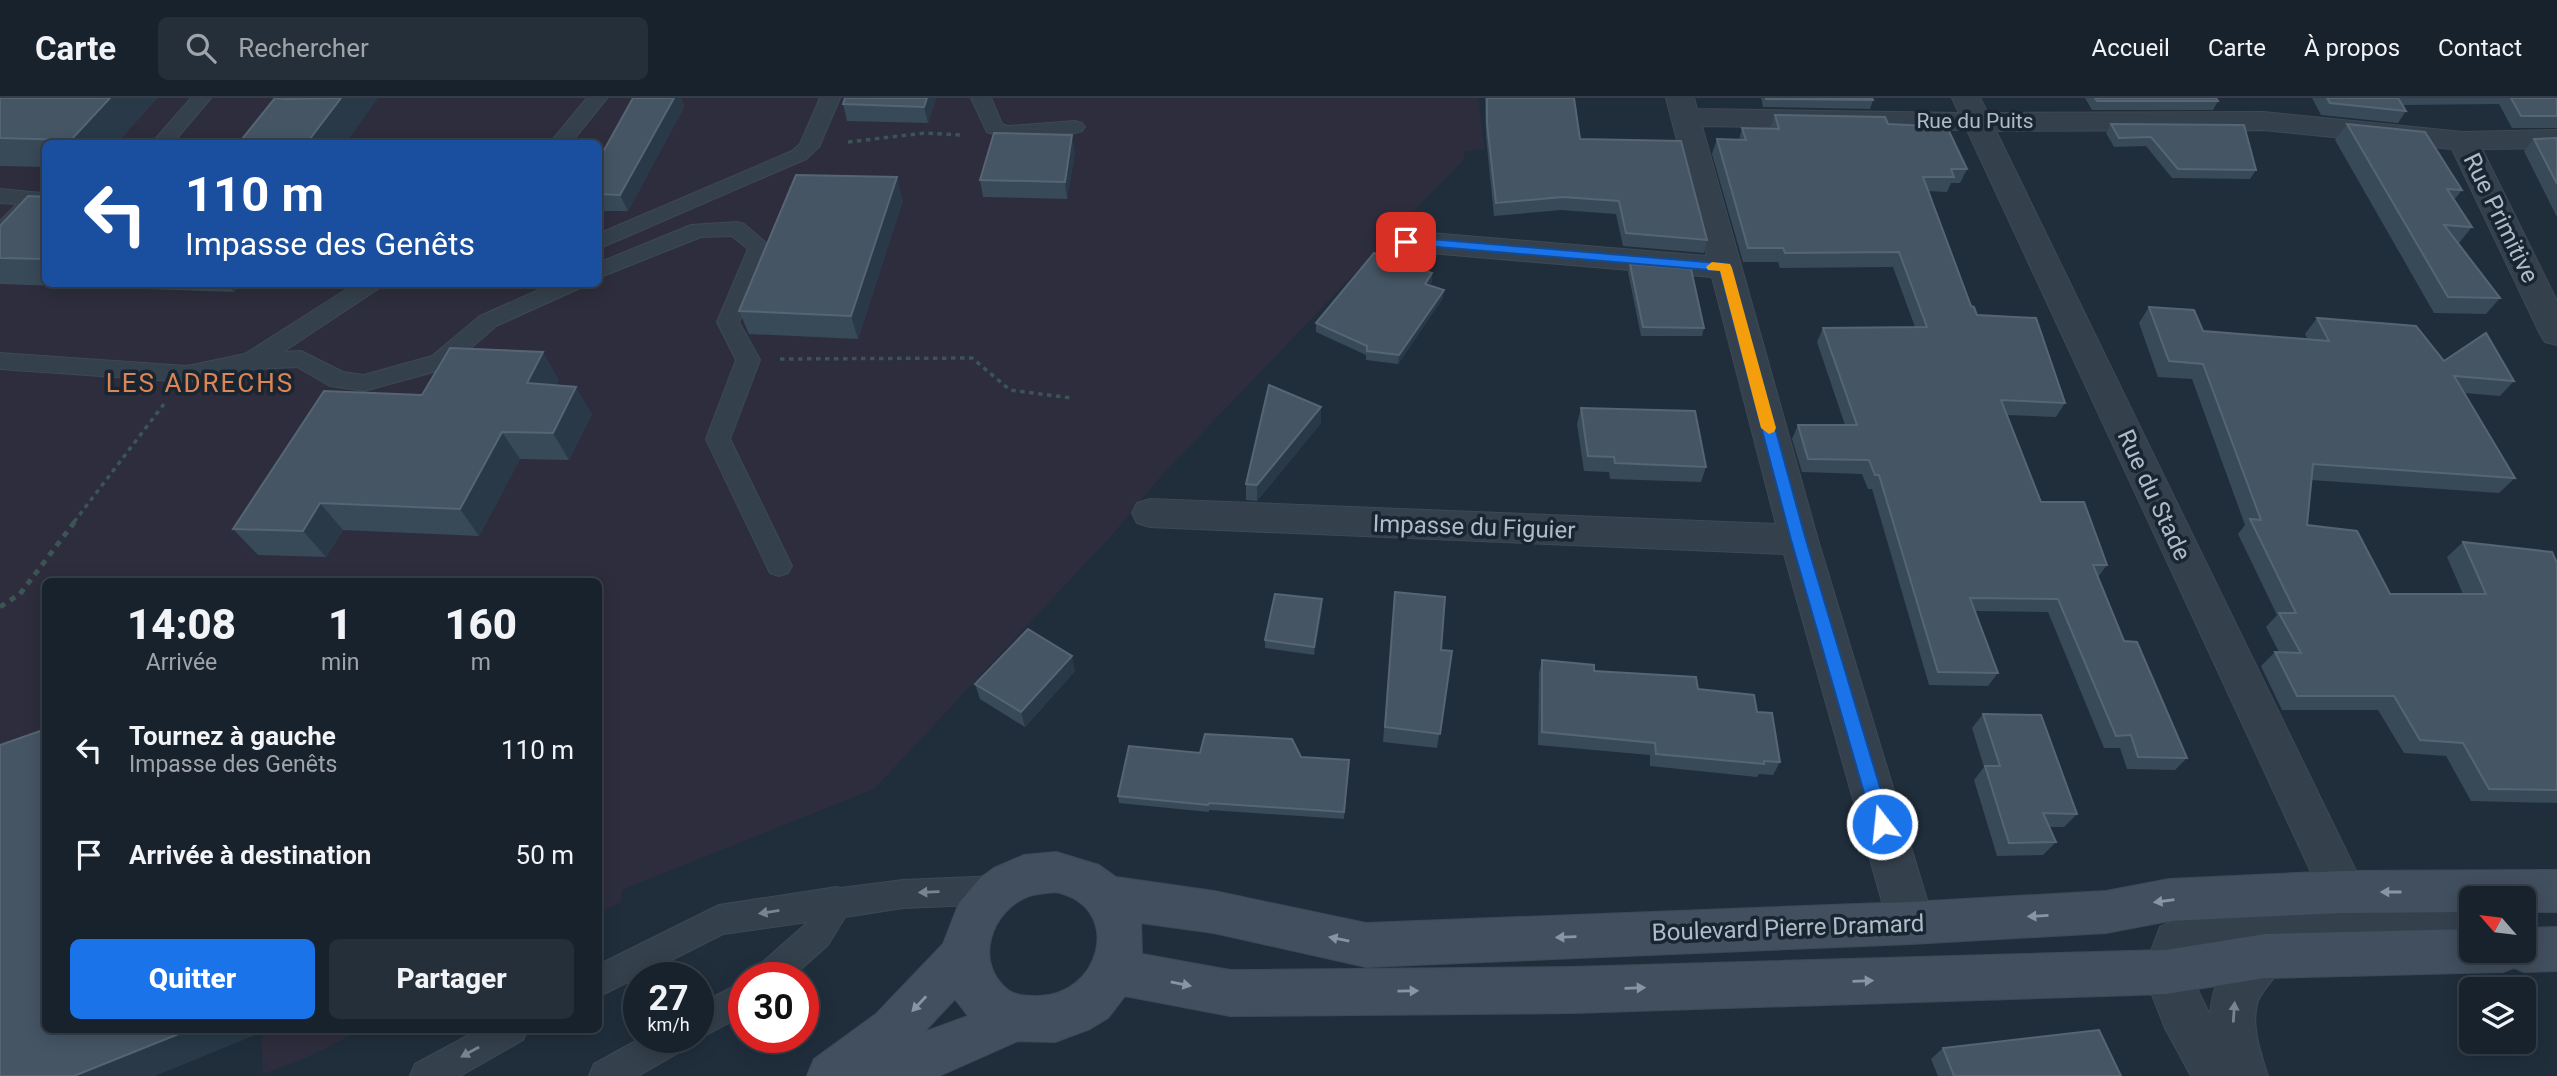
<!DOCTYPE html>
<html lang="fr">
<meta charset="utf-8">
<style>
body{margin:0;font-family:Roboto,sans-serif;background:#252f39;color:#f1f3f6;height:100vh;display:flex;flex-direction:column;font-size:26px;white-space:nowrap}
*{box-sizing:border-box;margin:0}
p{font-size:23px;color:#9fa4aa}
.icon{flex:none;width:38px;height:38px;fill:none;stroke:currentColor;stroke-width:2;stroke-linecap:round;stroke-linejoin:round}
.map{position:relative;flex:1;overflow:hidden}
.panel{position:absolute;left:42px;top:480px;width:560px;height:455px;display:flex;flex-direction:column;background:#18222d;border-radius:10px;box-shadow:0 4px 18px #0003,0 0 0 2px #363f49}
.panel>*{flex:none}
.hud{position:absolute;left:42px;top:42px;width:560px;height:147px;border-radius:10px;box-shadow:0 4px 18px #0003,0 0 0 2px #363f49;background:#1a4fa0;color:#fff;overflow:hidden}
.needle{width:46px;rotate:298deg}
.controls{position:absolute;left:2459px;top:788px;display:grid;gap:14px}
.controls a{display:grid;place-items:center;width:77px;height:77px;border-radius:10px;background:#18222d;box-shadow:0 4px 18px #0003,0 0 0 2px #363f49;font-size:35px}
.speed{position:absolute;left:623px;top:864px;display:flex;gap:14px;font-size:35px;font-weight:700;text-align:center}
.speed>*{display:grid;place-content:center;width:91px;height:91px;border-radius:50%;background:#18222d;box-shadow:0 4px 18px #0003,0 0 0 2px #363f49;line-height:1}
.speed small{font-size:18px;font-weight:400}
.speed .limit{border:10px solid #d22;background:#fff;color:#111}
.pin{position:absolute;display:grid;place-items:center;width:60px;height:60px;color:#fff;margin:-30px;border-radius:14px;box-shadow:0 4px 10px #0006}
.me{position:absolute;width:77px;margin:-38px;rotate:344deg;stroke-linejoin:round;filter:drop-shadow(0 0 5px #0008)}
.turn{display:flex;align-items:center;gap:24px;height:147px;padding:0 28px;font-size:32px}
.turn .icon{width:91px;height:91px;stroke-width:2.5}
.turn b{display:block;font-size:49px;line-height:60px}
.eta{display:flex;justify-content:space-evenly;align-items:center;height:119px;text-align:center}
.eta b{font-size:42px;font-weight:800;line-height:49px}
.cta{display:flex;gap:14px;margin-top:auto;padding:14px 28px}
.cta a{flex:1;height:80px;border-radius:10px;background:#1a73e8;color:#fff;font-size:28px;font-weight:800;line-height:80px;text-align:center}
.cta a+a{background:#252f39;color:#f1f3f6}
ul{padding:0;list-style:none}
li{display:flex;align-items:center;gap:21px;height:105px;padding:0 28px}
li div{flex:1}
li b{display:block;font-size:26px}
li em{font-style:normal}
header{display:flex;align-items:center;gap:42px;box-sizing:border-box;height:98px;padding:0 35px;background:#18222d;border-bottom:2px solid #363f49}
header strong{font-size:33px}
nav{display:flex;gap:38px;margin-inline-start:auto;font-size:24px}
.search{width:490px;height:63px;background:#252f39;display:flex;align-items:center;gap:18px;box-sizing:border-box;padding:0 24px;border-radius:10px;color:#9fa4aa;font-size:26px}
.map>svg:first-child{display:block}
.medical{fill:#2d2d3d;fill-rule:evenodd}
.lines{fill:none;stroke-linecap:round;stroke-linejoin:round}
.lane-casing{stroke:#3d4955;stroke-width:2}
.street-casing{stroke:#3d4955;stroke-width:2}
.secondary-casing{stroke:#3d4955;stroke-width:2}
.path-far1{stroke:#3b5555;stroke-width:3.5;stroke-dasharray:4.5 4.5;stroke-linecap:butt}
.path{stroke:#3b5555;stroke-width:5;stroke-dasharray:6 6;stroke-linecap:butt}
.lane{fill:#34404c;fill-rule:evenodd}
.street{fill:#34404c;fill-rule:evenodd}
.secondary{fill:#424f5f;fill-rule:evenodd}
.wall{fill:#384958}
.shaded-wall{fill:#293948}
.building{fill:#455564;stroke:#556574;stroke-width:2}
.oneway{fill:#788490}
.oneway2{fill:#8995a3}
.route{fill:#1a73e8;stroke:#114b97;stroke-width:2}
.slow{fill:#f59e0b}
.labels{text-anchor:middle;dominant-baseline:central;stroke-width:7;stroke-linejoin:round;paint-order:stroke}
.far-street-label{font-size:21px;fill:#afbbc8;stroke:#192531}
.street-label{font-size:24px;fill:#afbbc8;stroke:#192531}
.neighbourhood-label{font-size:26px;letter-spacing:2px;fill:#dc8556;stroke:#192531}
</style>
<header>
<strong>Carte</strong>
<div class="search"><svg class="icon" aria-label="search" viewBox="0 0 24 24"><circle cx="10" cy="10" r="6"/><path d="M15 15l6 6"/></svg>Rechercher</div>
<nav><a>Accueil</a><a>Carte</a><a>À propos</a><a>Contact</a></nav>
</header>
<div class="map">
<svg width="2557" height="978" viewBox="0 0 2557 978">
<rect width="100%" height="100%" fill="#202e3c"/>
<!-- medical -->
<path class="medical" d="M0,0h1478l7,51 -22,3 2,6 -303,317 -50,60 -238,254 -253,101v12l-22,11 -1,-332h-552v448h318l-56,28 -45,17 -2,-42 -106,44h-155zM46,46h552v140h-552z"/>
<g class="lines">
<!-- lane casing -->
<g class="lane-casing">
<g id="lane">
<path d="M191,0h20l-39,46h-21z"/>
<path d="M587,0h20l-37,46h-21z"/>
<path d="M820,0h20l-21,49 -13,12 -208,90v-15l194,-83 8,-7z"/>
<path d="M971,0h20l11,26 6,2 67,-5 7,2 3,4 -3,4 -7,2 -68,5 -20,-6z"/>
<path d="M0,91l42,4 3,5 -37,40 -8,2v-19l17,-17 -17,-1z"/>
<path d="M737,124l7,2 27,23 -32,75 21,38 -30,79 62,127 -4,7 -9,3 -9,-3 -64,-134 30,-79 -19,-38 31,-73 -16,-13 -31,1 -103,41v-15l93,-38z"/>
<path d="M355,186h26l-3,5 -95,63 18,-1 42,21 21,3 68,-19 48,-40 72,-32h29l-3,5 -82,37 -48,42 -84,23 -34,-5 -33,-19 -45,2 -65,13 -187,-13v-16l187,13 58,-12z"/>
<path d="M998,778l11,4 4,10 -4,10 -11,4 -95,4 -58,9 -17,28 -37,33h-39l5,-11 51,-45 -85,12 -125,63v-32l121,-60 118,-18 4,1 62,-8z"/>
<path d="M744,883v34l-46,24 -3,-1h3v-33z"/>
<path d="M480,931h48l-5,11 -63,36h-50l5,-12z"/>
<path d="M641,940h48l-4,11 -47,27h-49l5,-12z"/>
</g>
</g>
<!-- street casing -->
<g class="street-casing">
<path id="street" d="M1666,0h28l3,11 262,4 -7,-15h28l8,15 276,-1 199,20 94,-2v18l-75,1 75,152v44l-12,-3 -5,-8 -88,-185 -188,-19 -268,1 363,746 6,15 -3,8 79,-4 15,-19 16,-6 16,6 6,15 -2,6h-21l-1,32c-52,20 -131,13 -187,14l5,12c-7,17 -25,32 -30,45 -8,23 3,53 10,75h-77l-26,-48 -22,-56 17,-45 44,-21 28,-4 92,-2 -357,-770 -265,-4 116,414 116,383 -7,15 -16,6 -16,-6 -7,-15 -104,-369 -634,-27 -13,-4 -5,-10 5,-10 13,-4 626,25 -64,-247 -306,-26 -11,-3 -5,-7 5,-7 11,-3 301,25zM2232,846h13c-21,26 -33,37 -35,71l-21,-43 5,-16 16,-7z"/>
</g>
<!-- secondary casing -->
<g class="secondary-casing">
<path id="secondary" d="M1056,754l43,13 17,12 98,14 152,32 545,-21 195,-11 63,-12 174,-8 214,-1v42h-33v-14h-53v14l-128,1 -174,8 -63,12 -195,11 -545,23 -152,-34 -73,-10 1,31 88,16 342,-3 594,-17 99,-16 206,-5v21h53v-22l33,-1v44l-33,1 -10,-4 -11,4 -238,6 -99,16 -594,19 -342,3 -105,-20 -17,22 -18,11 -35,13 -37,-1 -79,35h-132l7,-17 62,-45 67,-70 16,-41 21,-25 14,-10 30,-13zM1056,794c70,15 44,108 -23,104 -9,0 -18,-1 -25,-6 -35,-27 -17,-80 21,-94 8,-3 19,-3 27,-4zM955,901l13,17 -44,16z"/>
</g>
<!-- path-far1 -->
<g class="path-far1">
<path d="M848,44l77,-9 36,2"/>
<path d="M780,261l192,-1 38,32 61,8"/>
<path d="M74,424l90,-118"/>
</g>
<!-- path -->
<path class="path" d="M0,509l20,-13 56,-74"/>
<!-- lane -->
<use href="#lane" class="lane"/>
<!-- street -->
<use href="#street" class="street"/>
<!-- secondary -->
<use href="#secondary" class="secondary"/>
</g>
<!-- wall -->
<g class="wall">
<path d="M0,0h157l-41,46h-70v23l-46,-1z"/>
<path d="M633,0h48l3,9 -56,104h-30v-50z"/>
<path d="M936,0l-8,25 -81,-2 -4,-17z"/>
<path d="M1485,0h89l6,41 127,101 -3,13 -81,-7 -7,-32 -55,-4 -67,6 -8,-80z"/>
<path d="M1761,0h111l1,2 -3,9 -107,-2z"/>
<path d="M2085,0h131l2,3 -5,9h-121z"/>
<path d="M2312,0h245v30h-45l-13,-24 -96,1 3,6 -8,12 -77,-8z"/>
<path d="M1775,17l113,9 79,45 -7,14h-9l-4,9 -18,-1 42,115 6,9 88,88 -9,14 -49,-2 34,87 66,63 -9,12 26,64 63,117 -12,12 -48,-1 -7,-21h-16l-56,-136 -73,-1 23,62 -10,13 -59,-1 -57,-196h-4l-6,-15 -60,-2 -10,-33 6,-14h47l-28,-83 6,-14 92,-1 -22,-60 -113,1 -2,-6h-35l-31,-108 5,-15 22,1 3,-12 28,1z"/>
<path d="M2111,26l145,46 -6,9 -78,-1 -26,-32 -32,1 -8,-14z"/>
<path d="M2347,26l115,66 -8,10 18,27 -13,16 41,55 -14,16 -52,-1 -99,-173z"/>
<path d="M2557,40v79l-33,-66 10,-12z"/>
<path d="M1075,54l-8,47 -84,-2 -3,-17z"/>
<path d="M46,99v87h195l-7,8 -234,-8v-58z"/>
<path d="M903,102l-45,139 -109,-5 -10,-23z"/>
<path d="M1630,166l74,64 -2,8h-61l-13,-64z"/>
<path d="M1432,175v9l-3,3 14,13 -45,66 -32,-4v-5l-50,-23v-9z"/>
<path d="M2149,209l54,24 105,9 -3,-6 12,-16 127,43 70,20 -14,15 -36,-3 51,85 -16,15 -188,-13 -4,45 83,69h73l-16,-37 16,-15 94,21v240l-86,-2 -25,-45 -42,-3 -26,-43h-96l-21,-44 14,-14h4l-13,-25 11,-12 -39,-81 7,-9 -53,-146 -34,-2 -19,-54z"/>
<path d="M559,282l-3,5 36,29 -23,46 -49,-1 -41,77 -136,-6 -17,27 -68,-2 -25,-26 189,-134z"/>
<path d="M1321,309v16l-64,78 -11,-1v-16z"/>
<path d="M1581,310l125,59 -5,15 -91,-3 -1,-7 -25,-1 -7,-47z"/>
<path d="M1395,494l46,58 11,1 -15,97 -54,-6z"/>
<path d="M1322,509l-8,48 -49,-7v-8z"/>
<path d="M1542,562l156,29 59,23 23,50 -7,13 -14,-1 -2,3 -107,-11v-11l-112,-10 1,-72z"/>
<path d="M1075,573l-50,56 -45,-28 -5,-15z"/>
<path d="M1983,616l94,100 -13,13h-15l7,15 -13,13 -46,1 -23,-76 10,-13 -12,-39z"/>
<path d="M1200,655l149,7 -5,59 -135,-9v2l-90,-9 -1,-7z"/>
<path d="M1943,950l178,28h-183l-7,-17z"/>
</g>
<!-- shaded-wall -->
<g class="shaded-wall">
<path d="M110,0h47l-41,46h-42l-3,-4z"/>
<path d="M341,0h37l-33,46h-39z"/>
<path d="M674,0h7l3,9 -56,104 -8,-16z"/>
<path d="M927,0h9l-8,25 -4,-16z"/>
<path d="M1072,37l3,17 -8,47 -2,-17z"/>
<path d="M897,79l6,23 -45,139 -7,-23z"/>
<path d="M1432,175v9l-8,11 1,-9z"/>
<path d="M228,186h13l-7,8z"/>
<path d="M1444,192l-1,8 -45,66 1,-9z"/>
<path d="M543,254l16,28 -15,31 -17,-28z"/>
<path d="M576,289l16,27 -23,46 -16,-27z"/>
<path d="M1321,309v16l-64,78v-16z"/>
<path d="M502,334l18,27 -41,77 -19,-27z"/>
<path d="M320,405l23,27 -17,27 -23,-26z"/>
<path d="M1322,501v8l-8,48v-8z"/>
<path d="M1072,558l3,15 -50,56 -4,-15z"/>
<path d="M191,931h79l-115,47h-81z"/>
</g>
<!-- building -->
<g class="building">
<path d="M0,0h110l-39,42 -71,-2z"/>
<path d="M275,0l11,1 55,-1 -35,46h-68z"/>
<path d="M633,0h41l-54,97 -22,-1v-33z"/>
<path d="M845,0h82l-3,9 -81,-3z"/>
<path d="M1487,0h87l6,41 101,2 26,99 -81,-7 -7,-32 -56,-4 -67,6 -9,-80z"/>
<path d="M1766,0h106l1,2 -107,-1z"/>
<path d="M2095,0h121l2,3h-121z"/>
<path d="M2327,0h71l8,13 -76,-8z"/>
<path d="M2511,0h46v18h-36z"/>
<path d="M1775,17l110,2 3,7 59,3 20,42h-16l3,8h-31l48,129 3,1 3,8 59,3 29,85 -64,-3 40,102h43l23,63h-14l31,76 13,1 50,116 -49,-1 -7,-22 -15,1 -58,-137 -88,-1 28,75 -60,-1 -59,-197h-4l-6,-15 -61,-1 -10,-34h59l-34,-97 104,-1 -28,-75 -114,1 -2,-5h-35l-31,-109 29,1 -4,-12 37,1z"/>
<path d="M2111,26l133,1 12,45 -78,-1 -27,-32 -32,1z"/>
<path d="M2347,26l78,8 37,58 -15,-1 25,38 -28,-2 56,73 -52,-1z"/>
<path d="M994,35l78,2 -7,47 -85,-2z"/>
<path d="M2557,40v46l-23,-45z"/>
<path d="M796,77l101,2 -46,139 -112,-5z"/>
<path d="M28,98l18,1v62l-46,-1v-32z"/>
<path d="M1374,155l58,20 -7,11 19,6 -45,65 -32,-4v-5l-51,-23z"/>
<path d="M1630,166l61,5 13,59 -61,-1z"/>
<path d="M2149,209l45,3 9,21 126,10 -12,-23 99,8 28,35 42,-28 28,48 -60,-5 61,102 -202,-14 -6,61 50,6 33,63h96l-23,-52 89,10 5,11v227l-68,-1 -26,-46 -43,-3 -26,-44h-97l-22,-44 26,1 -22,-40h17l-46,-94 11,1 -58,-156 -34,-3z"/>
<path d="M450,250l93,4 -16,31 49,4 -23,46 -51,-1 -42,77 -140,-6 -17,28 -70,-2 91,-138 98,4z"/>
<path d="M1269,287l52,22 -64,78 -11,-1z"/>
<path d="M1581,310l114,3 11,56 -91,-4 -1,-6 -26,-1z"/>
<path d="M1395,494l50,5 -4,53 11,1 -12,83 -55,-7z"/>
<path d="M1275,496l47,5 -8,48 -49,-7z"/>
<path d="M1028,531l44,27 -51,56 -46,-28z"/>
<path d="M1542,562l52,5v6l102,6 2,12 56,6 3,17 15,1 8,49 -16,-1v3l-108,-10 -1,-11 -113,-11z"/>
<path d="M1983,616l58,1 36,99 -34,-1 13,29 -47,1 -24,-77h15z"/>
<path d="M46,631v300h145l-117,47h-74v-331z"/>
<path d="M1205,636l87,5 9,18 48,3 -5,52 -135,-9 -1,2 -90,-9 11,-50 71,7z"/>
<path d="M2099,932l22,46h-167l-11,-28z"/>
</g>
<!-- one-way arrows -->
<defs><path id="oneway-solid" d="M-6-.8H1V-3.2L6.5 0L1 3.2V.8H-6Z" transform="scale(1.75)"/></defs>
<g class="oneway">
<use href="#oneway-solid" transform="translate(929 794) rotate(178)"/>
<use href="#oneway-solid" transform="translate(769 814) rotate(171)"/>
<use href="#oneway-solid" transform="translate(2234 914) rotate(-86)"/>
<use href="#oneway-solid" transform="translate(470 954) rotate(151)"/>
</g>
<g class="oneway2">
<use href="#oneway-solid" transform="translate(2391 794) rotate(180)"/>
<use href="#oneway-solid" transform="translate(2164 803) rotate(172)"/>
<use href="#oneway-solid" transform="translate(2038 818) rotate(177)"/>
<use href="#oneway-solid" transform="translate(1566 839) rotate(178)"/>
<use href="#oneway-solid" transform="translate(1339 841) rotate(-168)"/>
<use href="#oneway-solid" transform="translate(1863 883) rotate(-2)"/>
<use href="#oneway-solid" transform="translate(1181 886) rotate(11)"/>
<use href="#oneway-solid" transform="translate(1635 890) rotate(-2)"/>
<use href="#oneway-solid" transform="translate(1408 893) rotate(-1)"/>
<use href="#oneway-solid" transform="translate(919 906) rotate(133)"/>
</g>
<!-- route -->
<path class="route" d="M1406,139l324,27 76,276 85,284 -3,5 -6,3 -6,-3 -3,-5 -82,-284 -71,-269 -318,-27v-5z"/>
<!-- slow -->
<path class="slow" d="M1712,164l18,2 2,4 44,160 -2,4 -5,2 -8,-6 -41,-157 -12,-1 -2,-3z"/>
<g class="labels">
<!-- far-street labels -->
<g class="far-street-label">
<text x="1975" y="23">Rue du Puits</text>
</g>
<!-- street labels -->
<g class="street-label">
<text transform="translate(2501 120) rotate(64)">Rue Primitive</text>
<text transform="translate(2154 397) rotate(65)">Rue du Stade</text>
<text transform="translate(1474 429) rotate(2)">Impasse du Figuier</text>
<text transform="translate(1788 830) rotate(-2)">Boulevard Pierre Dramard</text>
</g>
<!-- neighbourhood labels -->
<g class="neighbourhood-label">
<text x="200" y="285">LES ADRECHS</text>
</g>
</g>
</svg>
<div class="controls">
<a><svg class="needle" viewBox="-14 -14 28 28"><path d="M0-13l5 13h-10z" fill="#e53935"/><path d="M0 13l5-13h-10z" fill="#9fa4aa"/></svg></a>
<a><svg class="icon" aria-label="layers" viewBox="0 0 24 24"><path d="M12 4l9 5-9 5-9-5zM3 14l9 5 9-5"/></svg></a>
</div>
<div class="speed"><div>27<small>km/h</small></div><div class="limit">30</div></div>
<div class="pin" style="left:1406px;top:144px;background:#d93025"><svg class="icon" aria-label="arrive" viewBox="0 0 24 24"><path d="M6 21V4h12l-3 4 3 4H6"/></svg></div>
<svg class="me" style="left:1882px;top:726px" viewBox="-20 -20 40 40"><circle r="17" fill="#1a73e8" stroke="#fff" stroke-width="3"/><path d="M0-11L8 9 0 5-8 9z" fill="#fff"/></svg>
<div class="hud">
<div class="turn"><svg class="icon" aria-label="left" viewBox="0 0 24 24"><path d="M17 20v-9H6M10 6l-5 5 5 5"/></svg><div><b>110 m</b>Impasse des Genêts</div></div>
</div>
<section class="panel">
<div class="eta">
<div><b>14:08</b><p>Arrivée</p></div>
<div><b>1</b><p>min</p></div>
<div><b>160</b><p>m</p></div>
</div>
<ul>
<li><svg class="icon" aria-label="left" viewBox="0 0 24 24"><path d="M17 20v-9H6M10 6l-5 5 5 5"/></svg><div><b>Tournez à gauche</b><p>Impasse des Genêts</p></div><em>110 m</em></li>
<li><svg class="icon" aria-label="arrive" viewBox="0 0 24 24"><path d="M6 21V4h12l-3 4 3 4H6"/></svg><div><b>Arrivée à destination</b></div><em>50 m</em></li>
</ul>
<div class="cta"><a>Quitter</a><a>Partager</a></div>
</section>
</div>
